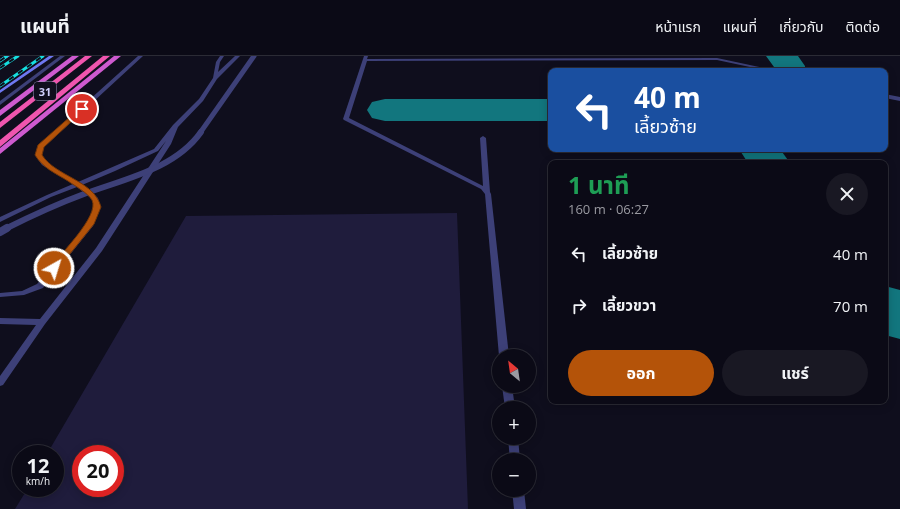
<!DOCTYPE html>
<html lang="th">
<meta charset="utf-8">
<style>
body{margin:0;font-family:"Open Sans","Noto Sans Thai",sans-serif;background:#191823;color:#f1f3f6;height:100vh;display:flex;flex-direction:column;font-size:15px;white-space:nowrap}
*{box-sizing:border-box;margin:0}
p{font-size:13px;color:#9a9aa1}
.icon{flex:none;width:22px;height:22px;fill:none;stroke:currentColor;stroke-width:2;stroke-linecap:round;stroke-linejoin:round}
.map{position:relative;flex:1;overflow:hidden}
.details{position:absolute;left:548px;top:104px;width:340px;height:244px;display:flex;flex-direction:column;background:#0b0a16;border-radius:8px;box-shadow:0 2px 10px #0003,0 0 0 1px #2b2b35}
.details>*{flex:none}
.guide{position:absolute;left:548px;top:12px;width:340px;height:84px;border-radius:8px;box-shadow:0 2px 10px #0003,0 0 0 1px #2b2b35;background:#1a4fa0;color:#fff;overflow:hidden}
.needle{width:26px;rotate:331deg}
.buttons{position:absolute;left:492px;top:293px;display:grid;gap:8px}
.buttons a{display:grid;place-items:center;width:44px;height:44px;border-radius:50%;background:#0b0a16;box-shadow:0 2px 10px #0003,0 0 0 1px #2b2b35;font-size:20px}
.speed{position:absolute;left:12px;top:389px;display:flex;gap:8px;font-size:20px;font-weight:700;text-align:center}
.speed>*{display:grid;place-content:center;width:52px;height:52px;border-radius:50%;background:#0b0a16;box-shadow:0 2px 10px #0003,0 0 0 1px #2b2b35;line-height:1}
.speed small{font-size:10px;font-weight:400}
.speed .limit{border:6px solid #d22;background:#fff;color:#111}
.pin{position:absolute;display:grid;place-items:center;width:34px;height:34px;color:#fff;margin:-17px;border:2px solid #fff;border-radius:50%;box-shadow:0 1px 4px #0007}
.me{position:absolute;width:44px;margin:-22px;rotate:39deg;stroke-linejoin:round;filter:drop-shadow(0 0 3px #0008)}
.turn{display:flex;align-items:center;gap:14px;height:84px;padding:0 20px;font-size:18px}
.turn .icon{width:52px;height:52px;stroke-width:2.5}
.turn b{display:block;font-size:28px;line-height:34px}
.round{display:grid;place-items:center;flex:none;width:42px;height:42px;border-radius:21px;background:#191823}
.summary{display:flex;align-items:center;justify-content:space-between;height:68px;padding:0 20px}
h1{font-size:24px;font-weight:700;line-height:30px;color:#1e9e55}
.action{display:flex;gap:8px;margin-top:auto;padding:8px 20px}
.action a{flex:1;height:46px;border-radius:24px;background:#b45309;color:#fff;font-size:16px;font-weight:700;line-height:46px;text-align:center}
.action a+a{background:#191823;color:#f1f3f6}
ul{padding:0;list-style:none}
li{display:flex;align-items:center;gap:12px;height:52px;padding:0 20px}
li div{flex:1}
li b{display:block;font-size:15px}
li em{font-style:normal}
header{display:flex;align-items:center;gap:24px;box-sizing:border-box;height:56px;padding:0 20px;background:#0b0a16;border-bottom:1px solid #2b2b35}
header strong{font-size:19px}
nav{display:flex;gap:22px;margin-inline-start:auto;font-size:14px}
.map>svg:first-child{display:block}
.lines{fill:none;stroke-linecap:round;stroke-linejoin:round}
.taxiway{fill:#12767e;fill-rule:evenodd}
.building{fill:#1f1c3c;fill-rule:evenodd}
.service{fill:#3d4078;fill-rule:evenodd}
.secondary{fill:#6e78f1;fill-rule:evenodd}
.trunk{fill:#ce5acf;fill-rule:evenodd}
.motorway{fill:#ef55ae;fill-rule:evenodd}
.rail-casing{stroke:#15dfe0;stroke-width:3}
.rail{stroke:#0f0e1d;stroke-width:2;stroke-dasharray:5.5;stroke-linecap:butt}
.service-bridge-far2{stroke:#3d4078;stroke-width:5}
.service-bridge-far1{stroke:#3d4078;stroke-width:6}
.service-bridge{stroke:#3d4078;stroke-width:8}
.route{fill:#b45309;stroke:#753606}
.labels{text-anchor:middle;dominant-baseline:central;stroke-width:4;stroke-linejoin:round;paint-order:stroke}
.shield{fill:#0f0e1d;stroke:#9594b8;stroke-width:1}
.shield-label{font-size:11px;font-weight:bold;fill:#cfcefa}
</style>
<header>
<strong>แผนที่</strong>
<nav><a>หน้าแรก</a><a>แผนที่</a><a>เกี่ยวกับ</a><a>ติดต่อ</a></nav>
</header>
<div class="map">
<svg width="900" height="453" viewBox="0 0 900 453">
<rect width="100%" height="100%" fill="#0f0e1d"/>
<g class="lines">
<!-- taxiway -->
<g class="taxiway">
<path d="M766,0h32l7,10v5h-32l1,-4z"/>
<path d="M385,43h166v22h-166l-13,-3 -5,-8 5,-8z"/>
<path d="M739,93h41l10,14h-42z"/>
<path d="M885,230l15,4v49l-15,-4z"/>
</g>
</g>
<!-- building -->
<path class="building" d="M457,157l11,296h-453l13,-21h27v-34h-8l139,-238zM81,398h34v34h-34z"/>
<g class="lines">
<!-- service -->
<g class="service">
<path d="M60,0h5l-65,49v-4z"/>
<path d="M138,0h5l-99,91 -3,8 5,8 32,19 76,-33 19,-24 26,-26 14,-21 3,-16 4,-6h4l-4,6 -2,10 17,-16h5l-23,23 -14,22 -25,26 -7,17 -69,107 -57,73 -42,61 -3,1v-10l36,-51 -36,-1v-6l40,1 56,-71 70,-107 -8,10 -43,20 -33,14 16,13 2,9 -7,19 -50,62 -19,7 -24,2v-4l22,-2 15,-7 50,-60 7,-17 -2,-8 -15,-12 -26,10 -49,24 -2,1v-5l47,-22 26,-11 -31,-19 -7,-10 3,-9z"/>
<path d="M364,0h4l-1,3 350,-1 61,13h-9l-52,-11 -350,1 -18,57 134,68 -3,-48 3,-2 3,2 4,54 1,2 18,162h-10l-14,-162 -4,-5 -137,-69 -1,-1z"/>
<path d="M885,38l15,3v4l-15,-3z"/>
<path d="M502,330h10l3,22h-10z"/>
<path d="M508,382h10l2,22h-10z"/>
<path d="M512,434h12l2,19h-12z"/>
</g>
<!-- secondary -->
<g class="secondary">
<path d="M5,0h5l-10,6v-3z"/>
<path d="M49,0h5l-54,37v-3z"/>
</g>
<!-- trunk -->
<g class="trunk">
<path d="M72,0h7l-79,60v-6z"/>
<path d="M114,0h7l-121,98v-6z"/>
</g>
<!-- motorway -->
<g class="motorway">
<path d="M85,0h7l-92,72v-6z"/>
<path d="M103,0h7l-110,91v-7z"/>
</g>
<!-- rail casing -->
<g class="rail-casing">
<g id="rail">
<path d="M0,5l7,-5"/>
<path d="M0,12l18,-12"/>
<path d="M0,30l43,-30"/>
</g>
</g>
<!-- rail -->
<use href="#rail" class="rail"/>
<!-- service-bridge-far2 -->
<path class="service-bridge-far2" d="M200,77l54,-77"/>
<!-- service-bridge-far1 -->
<path class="service-bridge-far1" d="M5,173c26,-13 52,-25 79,-35 40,-15 91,-25 117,-62"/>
<!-- service-bridge -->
<path class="service-bridge" d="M0,176l7,-4"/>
</g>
<!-- route -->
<path class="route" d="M80,52l5,1 -41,38 -2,8c14,22 52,25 59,52l-7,17 -37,46 -3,1 -4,-3c9,-13 50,-52 42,-68 -4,-7 -17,-14 -24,-19 -13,-8 -25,-13 -33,-26l3,-10z"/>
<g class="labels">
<!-- shield labels -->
<rect class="shield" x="34" y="26" width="22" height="18" rx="3"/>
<g class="shield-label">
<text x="45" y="35">31</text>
</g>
</g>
</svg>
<div class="buttons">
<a><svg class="needle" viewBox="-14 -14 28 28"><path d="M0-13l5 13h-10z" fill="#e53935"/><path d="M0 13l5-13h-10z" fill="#9a9aa1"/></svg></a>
<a>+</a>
<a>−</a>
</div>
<div class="speed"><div>12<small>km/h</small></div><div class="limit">20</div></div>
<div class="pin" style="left:82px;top:53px;background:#d93025"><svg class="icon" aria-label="arrive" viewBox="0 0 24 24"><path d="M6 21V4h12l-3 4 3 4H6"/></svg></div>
<svg class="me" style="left:54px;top:212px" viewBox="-20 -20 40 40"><circle r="17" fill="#b45309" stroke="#fff" stroke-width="3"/><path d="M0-11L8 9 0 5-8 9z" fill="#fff"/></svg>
<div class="guide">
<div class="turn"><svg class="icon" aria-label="left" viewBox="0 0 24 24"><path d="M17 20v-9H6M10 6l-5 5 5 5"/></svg><div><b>40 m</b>เลี้ยวซ้าย</div></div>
</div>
<section class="details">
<div class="summary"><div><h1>1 นาที</h1><p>160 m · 06:27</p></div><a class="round"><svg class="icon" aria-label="close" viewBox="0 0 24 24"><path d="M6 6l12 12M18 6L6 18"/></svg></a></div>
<ul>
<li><svg class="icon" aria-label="left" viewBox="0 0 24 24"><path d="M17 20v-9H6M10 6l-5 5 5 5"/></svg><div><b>เลี้ยวซ้าย</b></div><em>40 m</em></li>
<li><svg class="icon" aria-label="right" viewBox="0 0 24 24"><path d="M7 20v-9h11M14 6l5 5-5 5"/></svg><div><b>เลี้ยวขวา</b></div><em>70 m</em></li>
</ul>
<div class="action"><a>ออก</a><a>แชร์</a></div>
</section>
</div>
